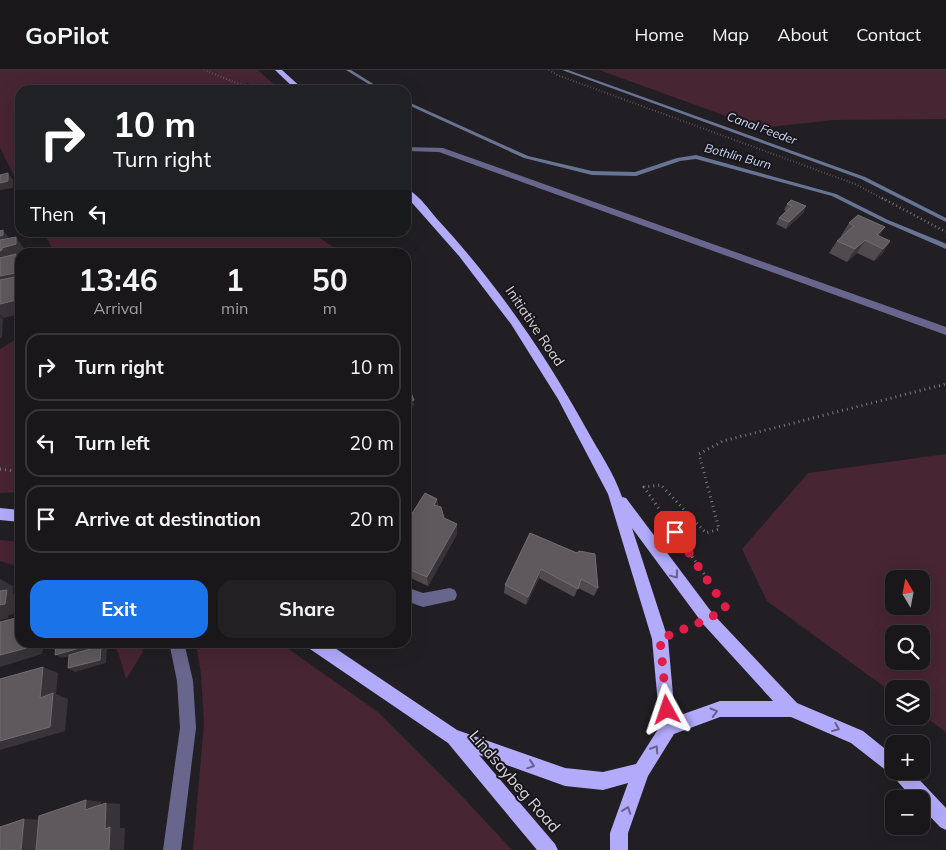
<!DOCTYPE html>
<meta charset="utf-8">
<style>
body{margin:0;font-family:Mulish,sans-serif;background:#232024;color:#f1f3f6;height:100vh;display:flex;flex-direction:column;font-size:19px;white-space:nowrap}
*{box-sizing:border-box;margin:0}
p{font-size:16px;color:#9f9fa3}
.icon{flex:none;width:28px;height:28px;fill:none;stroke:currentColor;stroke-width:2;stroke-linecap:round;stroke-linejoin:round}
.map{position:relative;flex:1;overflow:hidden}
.panel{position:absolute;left:15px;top:178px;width:396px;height:400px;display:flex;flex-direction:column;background:#1a171b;border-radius:15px;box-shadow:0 5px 20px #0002,0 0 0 1px #38363a}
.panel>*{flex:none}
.guide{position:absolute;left:15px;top:15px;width:396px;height:152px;border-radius:15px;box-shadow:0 5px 20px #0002,0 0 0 1px #38363a;background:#202124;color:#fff;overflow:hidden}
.needle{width:32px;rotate:350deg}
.tools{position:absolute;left:885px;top:500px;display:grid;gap:10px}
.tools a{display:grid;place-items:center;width:45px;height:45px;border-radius:10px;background:#1a171b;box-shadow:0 5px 20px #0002,0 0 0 1px #38363a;font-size:25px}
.pin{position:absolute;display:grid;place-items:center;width:42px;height:42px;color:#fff;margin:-21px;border-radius:10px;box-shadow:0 2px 8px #0006}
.me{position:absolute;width:55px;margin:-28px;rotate:355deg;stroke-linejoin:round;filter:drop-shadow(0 0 4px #0008)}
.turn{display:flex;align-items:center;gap:18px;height:105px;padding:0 15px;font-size:22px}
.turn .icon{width:65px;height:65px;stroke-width:2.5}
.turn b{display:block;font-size:35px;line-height:42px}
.then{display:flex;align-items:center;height:48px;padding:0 15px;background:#0003;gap:10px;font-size:19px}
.eta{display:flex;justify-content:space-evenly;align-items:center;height:85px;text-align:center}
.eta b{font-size:30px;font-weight:700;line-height:35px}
.cta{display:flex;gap:10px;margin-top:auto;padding:10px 15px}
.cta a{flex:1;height:58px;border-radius:15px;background:#1a73e8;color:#fff;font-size:20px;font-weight:700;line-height:58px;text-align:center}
.cta a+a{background:#232024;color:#f1f3f6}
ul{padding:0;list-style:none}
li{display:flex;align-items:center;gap:15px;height:68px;margin:0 10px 8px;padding:0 5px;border:2px solid #38363a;border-radius:15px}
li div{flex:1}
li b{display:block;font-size:19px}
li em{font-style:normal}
header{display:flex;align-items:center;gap:30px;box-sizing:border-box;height:70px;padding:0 25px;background:#1a171b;border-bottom:1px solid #38363a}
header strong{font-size:24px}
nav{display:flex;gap:28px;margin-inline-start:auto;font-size:18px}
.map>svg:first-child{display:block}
.green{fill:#472532;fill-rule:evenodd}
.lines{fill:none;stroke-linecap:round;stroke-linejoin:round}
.stream{fill:#687494;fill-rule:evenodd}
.path-far2{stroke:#7d7a7f;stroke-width:2;stroke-dasharray:0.5 2.5;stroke-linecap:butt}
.path-far1{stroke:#7d7a7f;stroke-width:2.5;stroke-dasharray:1 3;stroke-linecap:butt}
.path{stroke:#7d7a7f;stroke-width:3;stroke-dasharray:1 4;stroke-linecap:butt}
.minor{fill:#69668d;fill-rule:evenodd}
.major{fill:#b2abfc;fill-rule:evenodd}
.wall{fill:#504a4f}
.shaded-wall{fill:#383338}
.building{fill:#5f595e;stroke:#726d71}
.oneway{stroke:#66608c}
.route{stroke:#e11d48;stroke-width:9;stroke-dasharray:0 16.2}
.labels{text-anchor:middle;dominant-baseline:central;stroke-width:4;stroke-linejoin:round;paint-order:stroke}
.far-water-label{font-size:12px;font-style:italic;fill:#cddbf7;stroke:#19161b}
.street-label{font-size:14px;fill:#d7d5d9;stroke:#19161b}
.near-street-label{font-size:16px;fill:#d7d5d9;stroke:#19161b}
</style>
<header>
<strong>GoPilot</strong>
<nav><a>Home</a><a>Map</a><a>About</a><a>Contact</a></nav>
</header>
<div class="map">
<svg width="946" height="780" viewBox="0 0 946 780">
<rect width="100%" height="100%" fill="#221f24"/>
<!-- green -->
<g class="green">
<path d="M0,0h258l22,20h-15l-20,-8 8,8h-233v97l-20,-39z"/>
<path d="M599,0h347v49l-112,1 -75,8z"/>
<path d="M44,163h268l29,19h-287z"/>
<path d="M20,267v155l-20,1v-144z"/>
<path d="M946,384v278l-25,-18v-25h-27v5l-127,-93 -25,-52 66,-76zM894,509h27v27h-27zM894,564h27v27h-27z"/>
<path d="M0,470l20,2v25l-20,-6z"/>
<path d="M113,573h26l4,9 -17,27 -7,-24z"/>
<path d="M196,573h84l98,69 78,78 56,60h-319l11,-127 -3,-49z"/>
</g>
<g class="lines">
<!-- stream -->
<g class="stream">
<path d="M346,0h5l32,20h-5z"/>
<path d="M562,0h6l297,107 81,41v4l-85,-43z"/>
<path d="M406,31l122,55 64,15 43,1 42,-14 19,-3 140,39 52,26 54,22 4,2v5l-62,-27 -52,-26 -136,-37 -16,2 -44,15 -44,-1 -68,-17 -118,-54z"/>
</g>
<!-- path-far2 -->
<g class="path-far2">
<path d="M204,0l50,20"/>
<path d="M549,0l8,5 298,109 30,16"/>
</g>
<!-- path-far1 -->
<path class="path-far1" d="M882,128l64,34"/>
<!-- path -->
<g class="path">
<path d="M0,399l20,3"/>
<path d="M704,504l-60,-87 17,-2 45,48 13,-4 -20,-75 24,-13 223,-57"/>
</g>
<!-- minor -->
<g class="minor">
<path d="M406,77l37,1 503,179v8l-507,-183 -33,-1z"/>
<path d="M406,517l17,6 27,-5 5,2 2,5 -2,5 -32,7 -17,-6z"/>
<path d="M169,572h15l9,39 3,47 -15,122h-18l17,-122 -3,-47z"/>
</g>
<!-- major -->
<g class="major">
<path d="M275,0h7l22,20h-8z"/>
<path d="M406,119c12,4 24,22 32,31 59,64 107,134 149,210 12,22 27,43 35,67l4,1 87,116 84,89 66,28 31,25v15h17l35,37v22l-6,-3 -19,-20v-8h-8l-21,-24 -41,-32 -60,-26h-71l-46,17 -26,42 -20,57v17h-18v-17l18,-50 -25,7 -38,-4 -86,-31 76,89 3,6h-21l-89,-107 -141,-96 -2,-5h21l131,88 108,38 38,4 33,-8 24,-38 -8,-87 -44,-145 -50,-95 -47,-75 -52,-68 -53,-60zM632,458l71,96 70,77h-53l-45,16 -7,-78z"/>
<path d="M0,438l20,2v12l-20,-2z"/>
</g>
</g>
<!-- wall -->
<g class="wall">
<path d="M787,134l19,2 -3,7 -17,16 -10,-5 3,-6 7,-7 -2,-1z"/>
<path d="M849,153l41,18 -8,13 -8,7 -17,-8 -10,9 -18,-9 8,-12 5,-5h-1z"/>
<path d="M437,429l1,7 6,12 13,6v10l-29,52 -22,-10v-53z"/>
<path d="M530,463l68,55 -4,8 -16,-8 -4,9 -35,-19 -13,27 -22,-12 1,-8z"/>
</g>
<!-- shaded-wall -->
<g class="shaded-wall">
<path d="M8,103l5,7v8l-13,2v-7z"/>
<path d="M806,136l-3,7 -17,16 3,-7z"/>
<path d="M885,157l-8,13v-5z"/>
<path d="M3,160l10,13 3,-6 9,13v2h-5v15l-20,-1v-30z"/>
<path d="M865,170l-8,13 -10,9 8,-13z"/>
<path d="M890,171l-8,13 -8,7 9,-12z"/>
<path d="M20,202v15l-20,-1v-10z"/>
<path d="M20,229v15l-17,4 -3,-3v-11z"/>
<path d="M0,246l3,3 -1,18 -2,1z"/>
<path d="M414,330v6l-8,2v-6z"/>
<path d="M437,429l1,10 -4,-4z"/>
<path d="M457,454v10l-29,52 -1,-9z"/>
<path d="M541,499l-2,9 -13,27 2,-8z"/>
<path d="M0,509l13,7v7l7,4v15l-11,3 -1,3 -8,2z"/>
<path d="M28,572h16l-2,12 -42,13v-12z"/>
<path d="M94,572h7v5l-39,11 -7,-3z"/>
<path d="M101,576l6,3 -1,14 -31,9 -7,-4z"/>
<path d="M43,597l15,6 -2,21 12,5 -3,32 -65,19v-9l40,-43z"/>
<path d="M86,730l15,2v9l-16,-1z"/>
<path d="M106,733l14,1v24h5l-1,22h-15l-4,-21z"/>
<path d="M24,749l18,1 -3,30h-18z"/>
</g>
<!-- building -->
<g class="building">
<path d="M8,103v8l-8,2v-8z"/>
<path d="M791,130l15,6 -17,16 -10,-4 13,-12 -5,-2z"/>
<path d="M858,145l27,12 -8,8 13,6 -7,8 -18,-9 -10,9 -18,-8 17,-15 -5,-3z"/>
<path d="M3,160v5l-3,1v-5z"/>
<path d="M16,167v7l-14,4v2l-2,1v-11z"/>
<path d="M40,179v3h-16z"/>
<path d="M16,184v7l4,-1v12l-20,4v-18z"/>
<path d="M20,206v23l-20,5v-24z"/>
<path d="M408,316l6,14 -8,2v-15z"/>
<path d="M425,423l12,6 -3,6 7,2 3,11 13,6 -30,53 -21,-9v-45z"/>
<path d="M530,463l47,20 2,-2 16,3 3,34 -17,-9 -3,10 -37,-20 -13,28 -23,-12z"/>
<path d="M7,520l-2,14 -5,1v-14z"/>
<path d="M20,547v25h8l-1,6 -27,7v-33z"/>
<path d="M56,572h38v2l-39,11z"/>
<path d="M101,576l-1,14 -32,8 1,-13z"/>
<path d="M43,597l-3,31 13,-5 -3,34 -50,14v-62z"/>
<path d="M86,730l-1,10 21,-7 -1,26 5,-2 -1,23h-73l3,-34z"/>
<path d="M24,749l-3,31h-21v-23z"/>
</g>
<!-- one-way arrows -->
<defs><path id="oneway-chevron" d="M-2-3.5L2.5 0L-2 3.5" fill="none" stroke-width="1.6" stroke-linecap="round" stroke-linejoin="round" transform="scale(1.25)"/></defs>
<g class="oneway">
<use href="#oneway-chevron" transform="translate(675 505) rotate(53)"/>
<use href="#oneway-chevron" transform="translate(714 642) rotate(-16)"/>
<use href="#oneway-chevron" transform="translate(836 658) rotate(23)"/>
<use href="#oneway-chevron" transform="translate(655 679) rotate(-57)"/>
<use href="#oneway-chevron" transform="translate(531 695) rotate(19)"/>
<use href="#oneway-chevron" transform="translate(627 740) rotate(-70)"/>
</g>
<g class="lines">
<!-- route -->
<path class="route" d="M667,640l-7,-71 48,-20 18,-11 -51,-76"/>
</g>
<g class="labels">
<!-- far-water labels -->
<g class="far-water-label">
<text transform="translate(762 58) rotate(20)">Canal Feeder</text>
<text transform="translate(738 86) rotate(15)">Bothlin Burn</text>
</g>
<!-- street labels -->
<g class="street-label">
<text transform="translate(535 256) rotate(56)">Initiative Road</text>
</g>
<!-- near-street labels -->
<g class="near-street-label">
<text transform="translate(515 711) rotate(49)">Lindsaybeg Road</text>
</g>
</g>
</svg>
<div class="tools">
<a><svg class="needle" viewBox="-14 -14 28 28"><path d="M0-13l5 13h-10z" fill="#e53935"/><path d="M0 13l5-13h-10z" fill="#9f9fa3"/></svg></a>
<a><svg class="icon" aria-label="search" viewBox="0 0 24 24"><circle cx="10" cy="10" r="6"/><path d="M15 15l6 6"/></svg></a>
<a><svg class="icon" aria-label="layers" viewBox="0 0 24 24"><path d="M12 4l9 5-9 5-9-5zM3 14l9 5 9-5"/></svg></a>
<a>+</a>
<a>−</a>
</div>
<div class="pin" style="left:675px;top:462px;background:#d93025"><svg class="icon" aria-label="arrive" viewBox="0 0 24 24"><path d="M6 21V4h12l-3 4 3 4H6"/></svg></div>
<svg class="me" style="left:667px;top:640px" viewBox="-20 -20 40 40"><path d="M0-17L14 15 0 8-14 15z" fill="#e11d48" stroke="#fff" stroke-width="4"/></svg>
<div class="guide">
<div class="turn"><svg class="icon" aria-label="right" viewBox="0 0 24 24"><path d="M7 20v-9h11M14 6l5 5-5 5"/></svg><div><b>10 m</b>Turn right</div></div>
<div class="then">Then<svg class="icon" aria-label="left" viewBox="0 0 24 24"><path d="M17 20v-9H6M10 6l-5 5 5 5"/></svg></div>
</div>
<section class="panel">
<div class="eta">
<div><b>13:46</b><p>Arrival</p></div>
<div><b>1</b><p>min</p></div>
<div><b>50</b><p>m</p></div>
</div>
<ul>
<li><svg class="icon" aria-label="right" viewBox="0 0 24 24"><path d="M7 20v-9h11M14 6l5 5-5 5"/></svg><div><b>Turn right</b></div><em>10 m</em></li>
<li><svg class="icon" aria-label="left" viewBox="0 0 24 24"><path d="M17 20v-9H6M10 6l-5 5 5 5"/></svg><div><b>Turn left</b></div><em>20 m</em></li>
<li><svg class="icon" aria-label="arrive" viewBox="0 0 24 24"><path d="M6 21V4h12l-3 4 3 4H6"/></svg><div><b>Arrive at destination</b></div><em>20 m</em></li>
</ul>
<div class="cta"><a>Exit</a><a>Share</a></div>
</section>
</div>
